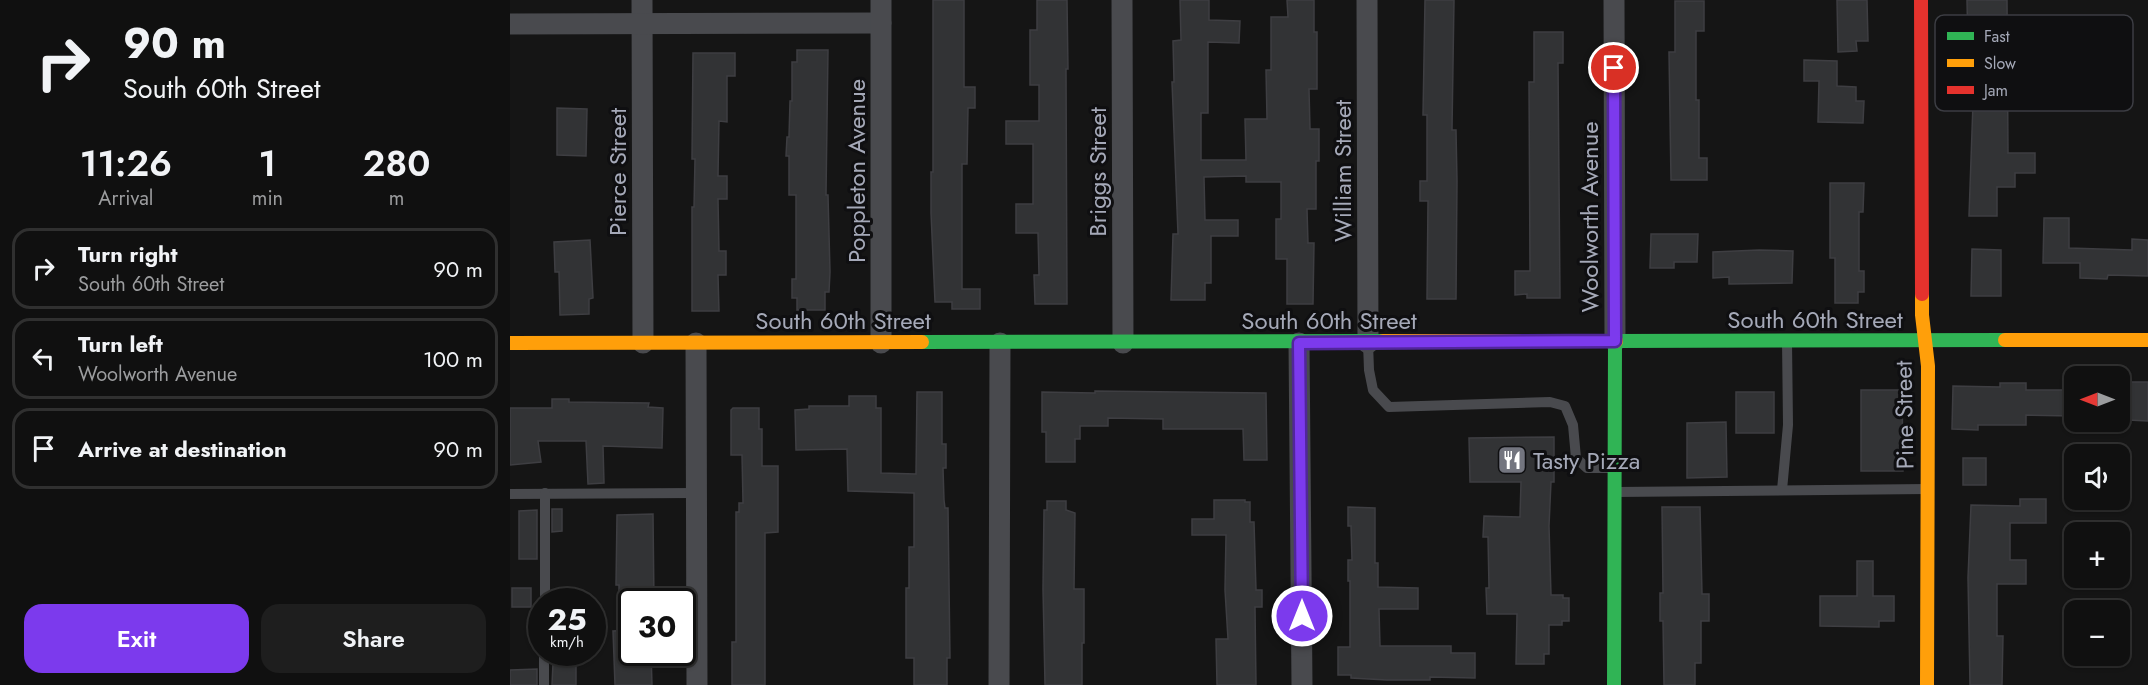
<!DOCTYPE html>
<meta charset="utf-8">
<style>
body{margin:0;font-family:Jost,sans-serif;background:#1e1e1e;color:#f1f3f6;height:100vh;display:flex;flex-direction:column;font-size:22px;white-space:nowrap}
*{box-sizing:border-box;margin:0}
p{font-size:20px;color:#9c9d9f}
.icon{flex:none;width:33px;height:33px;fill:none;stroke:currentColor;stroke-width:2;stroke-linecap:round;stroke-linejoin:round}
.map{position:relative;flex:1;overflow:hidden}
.drawer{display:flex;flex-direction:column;background:#101010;width:510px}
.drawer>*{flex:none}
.hud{background:#101010;color:#f1f3f6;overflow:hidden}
.needle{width:39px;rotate:270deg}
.buttons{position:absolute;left:1554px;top:366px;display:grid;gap:12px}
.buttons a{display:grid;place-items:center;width:66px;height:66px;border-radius:12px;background:#101010;box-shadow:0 2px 4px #0004,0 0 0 2px #303030;font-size:30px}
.speed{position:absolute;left:18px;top:588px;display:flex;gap:12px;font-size:30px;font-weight:700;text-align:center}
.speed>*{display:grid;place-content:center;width:78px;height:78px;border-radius:50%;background:#101010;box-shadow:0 2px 4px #0004,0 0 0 2px #303030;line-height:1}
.speed small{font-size:15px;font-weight:400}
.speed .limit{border:3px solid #111;border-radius:9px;background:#fff;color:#111}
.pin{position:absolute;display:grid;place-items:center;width:51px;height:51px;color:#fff;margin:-26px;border:3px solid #fff;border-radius:50%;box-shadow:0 2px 6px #0007}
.me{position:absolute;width:66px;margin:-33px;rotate:0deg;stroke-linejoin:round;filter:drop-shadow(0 0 4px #0008)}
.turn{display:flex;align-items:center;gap:21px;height:126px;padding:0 24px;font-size:27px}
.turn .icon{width:78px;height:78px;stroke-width:2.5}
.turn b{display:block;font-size:42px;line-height:51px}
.eta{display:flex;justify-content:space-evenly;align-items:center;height:102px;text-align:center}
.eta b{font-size:36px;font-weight:600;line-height:42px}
.cta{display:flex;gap:12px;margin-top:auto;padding:12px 24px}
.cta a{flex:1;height:69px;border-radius:18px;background:#7c3aed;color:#fff;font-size:24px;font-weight:600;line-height:69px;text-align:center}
.cta a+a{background:#1e1e1e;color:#f1f3f6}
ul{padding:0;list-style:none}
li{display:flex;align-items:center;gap:18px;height:81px;margin:0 12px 9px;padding:0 12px;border:3px solid #303030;border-radius:18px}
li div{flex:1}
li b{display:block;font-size:22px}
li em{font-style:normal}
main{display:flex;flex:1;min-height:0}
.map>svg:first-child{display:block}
.building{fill:#323335;stroke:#3e3e42;stroke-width:1.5}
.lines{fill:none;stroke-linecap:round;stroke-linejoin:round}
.lane{stroke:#494a4e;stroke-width:10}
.street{stroke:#494a4e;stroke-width:21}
.fast{stroke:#30b455;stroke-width:14}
.slow{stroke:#ff9f0a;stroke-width:14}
.jam{stroke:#e5322d;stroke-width:14}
.route-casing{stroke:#51269a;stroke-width:15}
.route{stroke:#7c3aed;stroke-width:10}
.labels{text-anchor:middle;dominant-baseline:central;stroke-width:6;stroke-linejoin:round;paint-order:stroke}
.street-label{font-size:24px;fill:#a5a9b8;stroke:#0f0f11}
.poi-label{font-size:24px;fill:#a5a9b8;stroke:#0f0f11;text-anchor:start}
.key{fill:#0f0f11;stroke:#3c3d43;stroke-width:1.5}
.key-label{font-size:16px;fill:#a5a9b8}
</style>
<main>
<section class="drawer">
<div class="hud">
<div class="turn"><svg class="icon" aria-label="right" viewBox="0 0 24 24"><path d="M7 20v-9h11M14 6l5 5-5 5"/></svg><div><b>90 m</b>South 60th Street</div></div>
</div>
<div class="eta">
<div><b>11:26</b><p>Arrival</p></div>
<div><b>1</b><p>min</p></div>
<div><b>280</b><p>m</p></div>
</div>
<ul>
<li><svg class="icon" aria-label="right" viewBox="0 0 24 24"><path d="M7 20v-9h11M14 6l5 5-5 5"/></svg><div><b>Turn right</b><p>South 60th Street</p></div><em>90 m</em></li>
<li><svg class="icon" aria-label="left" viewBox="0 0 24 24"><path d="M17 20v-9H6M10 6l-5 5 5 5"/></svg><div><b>Turn left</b><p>Woolworth Avenue</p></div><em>100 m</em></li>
<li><svg class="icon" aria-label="arrive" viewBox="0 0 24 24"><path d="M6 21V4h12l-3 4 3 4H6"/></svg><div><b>Arrive at destination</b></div><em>90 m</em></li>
</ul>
<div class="cta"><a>Exit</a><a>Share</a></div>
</section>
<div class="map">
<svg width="1638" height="685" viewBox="0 0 1638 685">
<rect width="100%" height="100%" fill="#151515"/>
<!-- building -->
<g class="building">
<path d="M423,0h31v87h11v21h-7l-1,56h-5v125h18v20h-28v-7h-17l-4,-89v-41h2z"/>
<path d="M527,0h30l1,69h-2l1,235h-32l-1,-29h5l-1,-42h-22v-29h17v-60h-27v-23h33v-36h-9v-55h7z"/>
<path d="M670,0h29v20l31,1 -1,22 -31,-1v71h-7v47h45l-1,-41h22l-1,-49h5v-53h17l-1,-17h27v32h3v57h-8l1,40h9v32h-3v48h-9l1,34h6l-1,61h-26v-45h-11v-40h5v-37h-35v-6l-42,1 1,43h33v16h-27v47h-6v17h-34l2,-66h5l-6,-152h2l-1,-41 8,-1z"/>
<path d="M915,0h29l-2,130h4l1,51 -1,118h-29l1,-98h-8v-20h7v-66h-4z"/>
<path d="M1327,0h30l1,41h-12l1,10 -19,1z"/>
<path d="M1457,0h40l1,153h27v20h-20v14h-18v29h-28l4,-113 -1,-54h-4z"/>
<path d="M1165,1h29v30h-8v69h3v58h8v22h-36l-2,-128h6z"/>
<path d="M1024,32h29v31h-5l2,235h-33v-4l-12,1v-24h15l-1,-189h5z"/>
<path d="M287,50h31l-2,145h2l2,77 -1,20h-4v18h-28v-12h-5v-19h4v-84h-7v-39h-3l1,-19h2l1,-36h2v-39h5z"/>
<path d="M183,53h42v23h-8v46l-8,-1 -1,55h9v23h-9l1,52h7v24h-8l1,36h-27v-104h2l1,-48h-3z"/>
<path d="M1294,60l33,1v25l19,1v14h8l-1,22 -45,-1 1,-41h-15z"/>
<path d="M47,108l30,1 -1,47 -29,-1z"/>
<path d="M1320,183h34l-1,29h-4v59h5v21h-6v11h-23v-45h-5z"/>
<path d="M1534,218h25v30l63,2v-11l16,1v36l-40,-1 -1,4 -27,-1v-15h-37z"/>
<path d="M1141,234h47l-1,28h-23v6h-24z"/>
<path d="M80,240l3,58 -4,1v15l-29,1 -1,-43h-4l-1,-30z"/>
<path d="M1462,249l29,1v46h-30z"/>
<path d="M1249,250l34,1 -1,32 -63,1v-7l-16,1v-26z"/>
<path d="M1619,382h19v39l-20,-1z"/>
<path d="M1490,383h26v7h45v26l-45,-1v10h-48v5l-26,-1 1,-43 47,1z"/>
<path d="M1351,390h41l1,81h-42z"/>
<path d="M585,391l171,2 1,67h-23l-1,-31h-80v-10l-55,-1v8h-28v13h-5v23h-29v-30h-4v-40l53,1z"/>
<path d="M407,392h25v52h4v24h-3l1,32 1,8h3l2,150h-3v27h-33v-27h-8v-70h3v-41h5v-54l-66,-2 -1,-42 -51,1 -1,-40 14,-1v-3h40v-10h27v12h5v65l35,1z"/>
<rect x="1226" y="392" width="38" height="41"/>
<path d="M42,399h17v3l80,1 -1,4 15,1 -1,40 -59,-2 1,37 -16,1 -2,-43h-48l3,21 -31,3v-57h42z"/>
<path d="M223,408h26v21h3v37h16v66l-13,1v152h-33v-43h4v-130h3v-9h4l-1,-48h-11v-45z"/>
<path d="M1216,422l1,55 -40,1v-55z"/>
<path d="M1044,437v45h-3l-2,44 2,69h12v3h6v23h-7v4h-13v29h-5v10h-28l1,-50h-30l-1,-26h3l-1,-51h-5l1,-21 36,1 1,-35h-51l-1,-44z"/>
<rect x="1453" y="458" width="23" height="27"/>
<path d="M1510,499h26v24h-36v37h16v24h-29v52h6l-1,49h-32l-2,-107 3,-73 49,1z"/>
<path d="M704,500h31v2h5v20h4l2,68h6v17h-7l1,78h-39l-1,-46h12l-3,-49 1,-55h-34v-16h22z"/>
<path d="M537,501h19v9l9,3 -1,76h10v54h-2v42h-37l-2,-96 1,-79h3z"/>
<path d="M838,507l27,1v55h3v24l40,1v21h-39l1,37h71v7h24v25l-45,-1v3h-43l-36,-2v-3h-13v-28h12v-66h-2v-21h4l-1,-34h-3z"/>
<path d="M1152,507h38l2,87h7v27h-8v42h-6v22h-31l-1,-64h-3v-28h3z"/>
<path d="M42,509h10v22l-10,1z"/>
<path d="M27,510v49h-18v-48z"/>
<path d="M143,514l1,88h-35v-17h-3l1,-70z"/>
<path d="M1347,561h16v35h21v25h-15v6l-59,-1v-30h37z"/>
<rect x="2" y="588" width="19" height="19"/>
<path d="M122,630v22h19l1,33h-37l-2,-54z"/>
<path d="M43,663h23v22h-24z"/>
<path d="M27,669v16h-27v-15z"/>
</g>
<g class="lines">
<!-- lane -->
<g class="lane">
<path d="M858,343l1,27 4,20 16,17 161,-5 15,4 8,19 3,33 11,10h25"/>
<path d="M1272,490l6,-65 -1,-84"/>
<path d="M1106,492l311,-3"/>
<path d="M0,494l187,-1"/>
<path d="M35,602v-109"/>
<path d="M34,685v-33"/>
</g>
<!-- street -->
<g class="street">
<path d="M132,0l1,343"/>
<path d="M612,0l1,343"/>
<path d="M857,0l1,343"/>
<path d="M1104,0l1,341"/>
<path d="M0,24l371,-1"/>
<path d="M186,343l1,342"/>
<path d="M371,343v-343"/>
<path d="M789,343l3,342"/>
<path d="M489,685l1,-342"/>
</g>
<!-- fast -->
<g class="fast">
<path d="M1106,341l389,-1"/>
<path d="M412,342l461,-1"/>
<path d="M1104,685l1,-344"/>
</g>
<!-- slow -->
<g class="slow">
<path d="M1412,294v21l6,51 -1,319"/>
<path d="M1495,340h143"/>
<path d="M873,341h233"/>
<path d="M0,343l412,-1"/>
</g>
<!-- jam -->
<path class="jam" d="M1411,0l1,294"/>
</g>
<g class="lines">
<!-- route casing -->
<g class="route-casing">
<path id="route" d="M792,616l-3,-273 316,-2 -1,-273"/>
</g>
<!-- route -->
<use href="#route" class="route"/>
</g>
<!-- icons -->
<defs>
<g id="restaurant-square" transform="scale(1.5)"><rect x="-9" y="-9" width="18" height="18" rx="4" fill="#73757f" stroke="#0f0f11"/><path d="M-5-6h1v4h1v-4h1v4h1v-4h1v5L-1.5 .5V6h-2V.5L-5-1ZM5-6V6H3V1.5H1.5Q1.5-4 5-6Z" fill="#fff"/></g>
</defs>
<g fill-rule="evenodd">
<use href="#restaurant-square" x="1002" y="460"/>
</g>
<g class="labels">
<!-- street labels -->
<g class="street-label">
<text transform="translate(346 171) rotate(-90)">Poppleton Avenue</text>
<text transform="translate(832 171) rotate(-90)">William Street</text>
<text transform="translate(107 172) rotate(-90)">Pierce Street</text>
<text transform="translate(587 172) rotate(-90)">Briggs Street</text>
<text transform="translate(1079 217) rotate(-90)">Woolworth Avenue</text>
<text x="1305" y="319">South 60th Street</text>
<text x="333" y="320">South 60th Street</text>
<text x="819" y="320">South 60th Street</text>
<text transform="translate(1394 415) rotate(-91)">Pine Street</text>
</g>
<!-- poi labels -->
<g class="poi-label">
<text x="1023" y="460">Tasty Pizza</text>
</g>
</g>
<!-- legend -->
<rect x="1425" y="15" width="198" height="96" rx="9" class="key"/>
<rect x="1437" y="32" width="27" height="8" fill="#30b455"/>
<rect x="1437" y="59" width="27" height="8" fill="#ff9f0a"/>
<rect x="1437" y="86" width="27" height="8" fill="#e5322d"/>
<g class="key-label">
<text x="1474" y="42">Fast</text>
<text x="1474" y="69">Slow</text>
<text x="1474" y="96">Jam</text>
</g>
</svg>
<div class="buttons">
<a><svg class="needle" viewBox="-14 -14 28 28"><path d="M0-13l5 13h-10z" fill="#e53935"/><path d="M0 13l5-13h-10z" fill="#9c9d9f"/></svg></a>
<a><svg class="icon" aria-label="sound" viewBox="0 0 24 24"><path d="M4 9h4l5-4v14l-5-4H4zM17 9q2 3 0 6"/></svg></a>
<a>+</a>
<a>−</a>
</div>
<div class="speed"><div>25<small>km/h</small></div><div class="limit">30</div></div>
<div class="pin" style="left:1104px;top:68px;background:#d93025"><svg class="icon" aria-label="arrive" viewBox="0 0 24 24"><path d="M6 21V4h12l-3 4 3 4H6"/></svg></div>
<svg class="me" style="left:792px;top:616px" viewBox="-20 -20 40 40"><circle r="17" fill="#7c3aed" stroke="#fff" stroke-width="3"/><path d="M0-11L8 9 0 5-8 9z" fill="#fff"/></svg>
</div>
</main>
